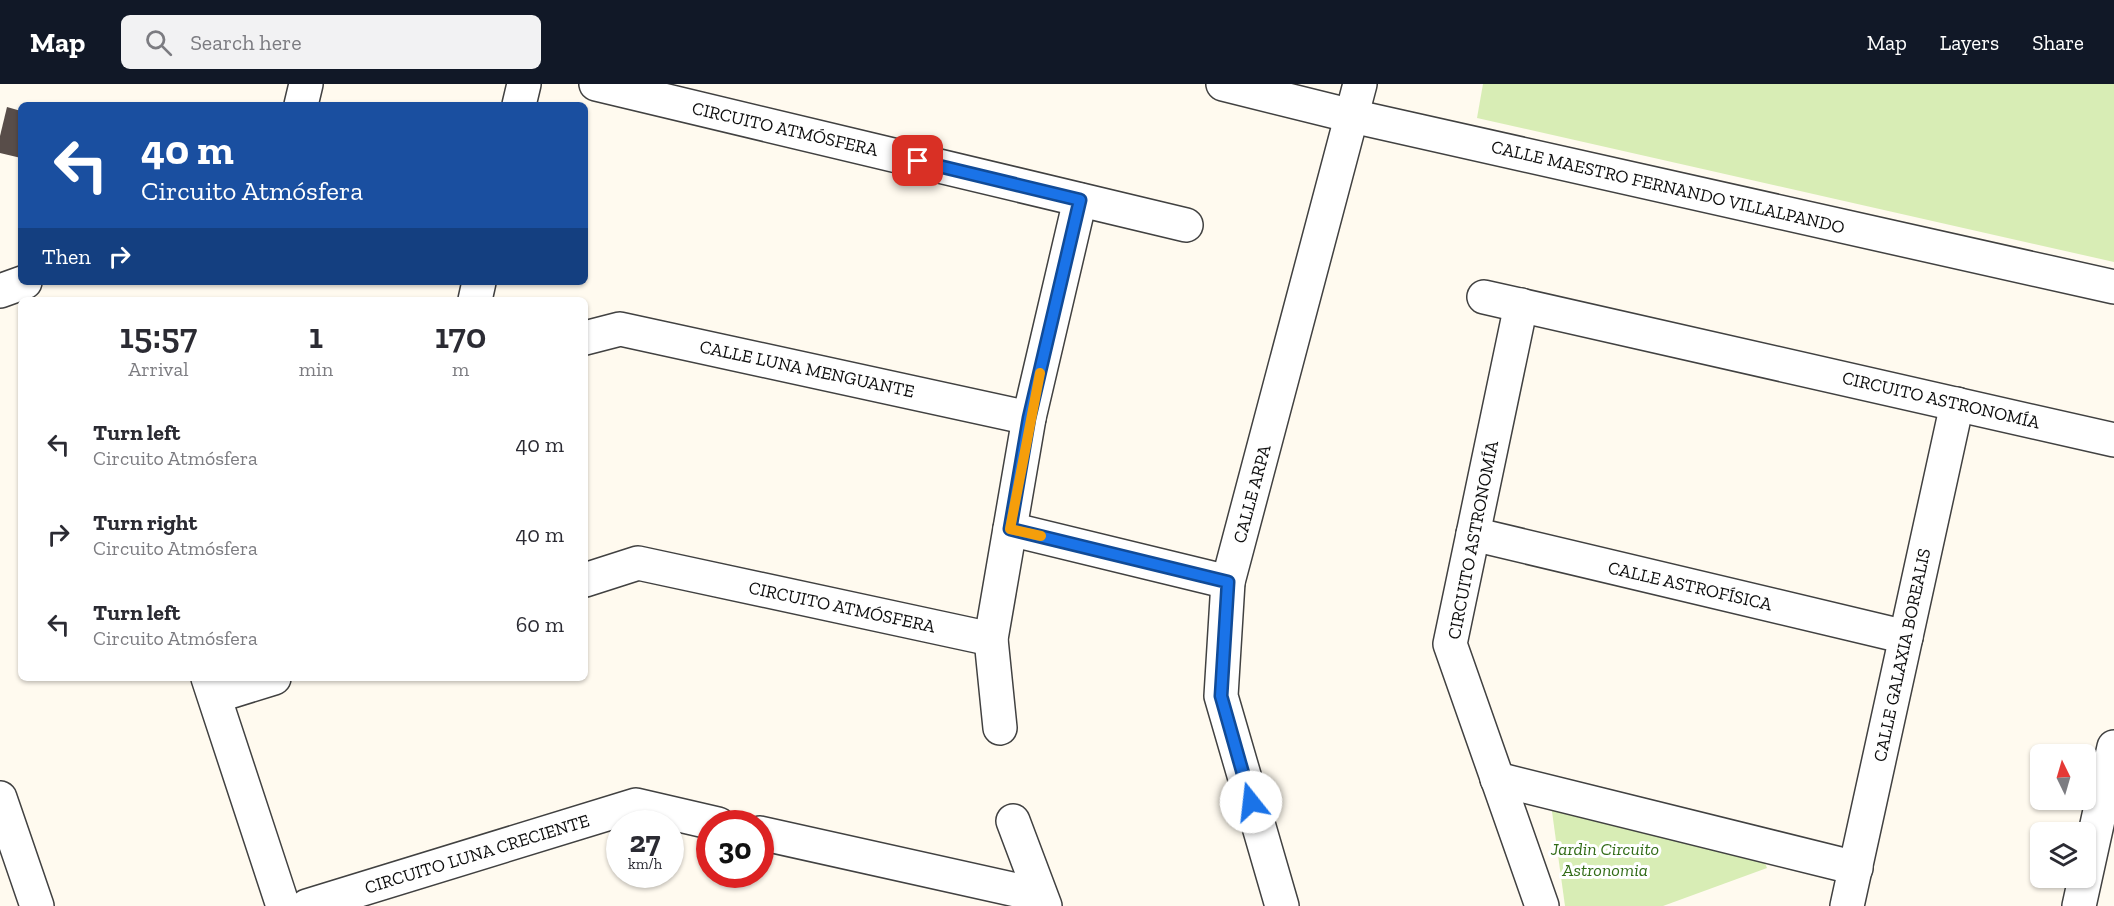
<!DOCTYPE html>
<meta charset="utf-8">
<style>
body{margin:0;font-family:"Zilla Slab",serif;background:#f2f2f3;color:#2b2b33;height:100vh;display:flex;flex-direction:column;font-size:22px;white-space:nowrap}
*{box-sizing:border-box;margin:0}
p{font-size:20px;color:#7c7c81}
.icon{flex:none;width:33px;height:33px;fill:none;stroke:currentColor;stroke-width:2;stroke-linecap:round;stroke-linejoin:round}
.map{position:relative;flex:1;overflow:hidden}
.sheet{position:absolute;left:18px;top:213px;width:570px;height:384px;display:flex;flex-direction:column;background:#fff;border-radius:9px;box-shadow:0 2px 4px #0004}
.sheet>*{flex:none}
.guide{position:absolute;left:18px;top:18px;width:570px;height:183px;border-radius:9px;box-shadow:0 2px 4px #0004;background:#1a4fa0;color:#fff;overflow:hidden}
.needle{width:39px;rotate:355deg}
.fabs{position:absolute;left:2030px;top:660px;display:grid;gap:12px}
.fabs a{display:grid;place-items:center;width:66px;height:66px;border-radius:9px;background:#fff;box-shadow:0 2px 4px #0004;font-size:30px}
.speed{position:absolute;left:606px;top:726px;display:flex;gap:12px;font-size:30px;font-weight:700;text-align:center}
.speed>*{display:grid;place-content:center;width:78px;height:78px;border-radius:50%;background:#fff;box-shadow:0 2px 4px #0004;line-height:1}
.speed small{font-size:15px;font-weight:400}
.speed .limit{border:9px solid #d22;background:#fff;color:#111}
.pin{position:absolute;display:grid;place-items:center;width:51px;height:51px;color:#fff;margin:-26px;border-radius:12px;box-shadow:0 3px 9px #0006}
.me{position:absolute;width:66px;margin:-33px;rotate:344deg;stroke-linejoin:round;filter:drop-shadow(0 0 4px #0008)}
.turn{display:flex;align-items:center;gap:21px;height:126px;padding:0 24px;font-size:27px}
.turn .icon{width:78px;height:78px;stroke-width:2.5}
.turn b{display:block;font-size:42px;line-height:51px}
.then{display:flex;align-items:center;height:57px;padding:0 24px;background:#0003;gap:12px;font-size:22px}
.eta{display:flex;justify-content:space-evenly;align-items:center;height:102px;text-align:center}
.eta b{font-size:36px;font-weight:600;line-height:42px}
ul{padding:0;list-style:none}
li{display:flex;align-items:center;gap:18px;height:90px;padding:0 24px}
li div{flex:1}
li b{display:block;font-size:22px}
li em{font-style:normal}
header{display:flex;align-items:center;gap:36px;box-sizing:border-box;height:84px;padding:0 30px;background:#111827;color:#fff}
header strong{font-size:28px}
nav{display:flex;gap:33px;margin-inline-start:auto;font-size:21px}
.search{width:420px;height:54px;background:#f2f2f3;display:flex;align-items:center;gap:15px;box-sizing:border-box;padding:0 21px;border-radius:9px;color:#7c7c81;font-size:22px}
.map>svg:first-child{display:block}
.green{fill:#d8edb5}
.building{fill:#584d49}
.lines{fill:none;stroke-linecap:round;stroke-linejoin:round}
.minor-casing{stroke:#414141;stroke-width:36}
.minor{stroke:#fff;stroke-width:33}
.route-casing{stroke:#114b97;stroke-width:15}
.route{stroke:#1a73e8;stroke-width:10}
.slow{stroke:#f59e0b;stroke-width:10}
.labels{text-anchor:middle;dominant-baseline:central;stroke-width:6;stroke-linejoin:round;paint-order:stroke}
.street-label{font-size:18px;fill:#0e0e0e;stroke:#fff}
.park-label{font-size:18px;font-style:italic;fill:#326c18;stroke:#fff}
</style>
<header>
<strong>Map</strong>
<div class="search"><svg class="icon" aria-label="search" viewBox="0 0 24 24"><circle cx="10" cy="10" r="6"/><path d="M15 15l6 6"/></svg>Search here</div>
<nav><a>Map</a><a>Layers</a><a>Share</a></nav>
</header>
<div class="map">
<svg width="2114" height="822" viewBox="0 0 2114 822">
<rect width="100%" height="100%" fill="#fffaef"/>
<!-- green -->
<g class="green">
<path d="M1483,0h631v178l-637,-144z"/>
<path d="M1550,713l210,54 7,17 -104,38h-98z"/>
</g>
<!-- building -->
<path class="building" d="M7,23l14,4v47l-21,-5v-17z"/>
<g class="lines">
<!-- minor casing -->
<g class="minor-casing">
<g id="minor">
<path d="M596,0l590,141"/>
<path d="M1223,0l129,32 762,171"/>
<path d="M301,21l5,-21"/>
<path d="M519,21l5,-21"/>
<path d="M0,207l25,-9"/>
<path d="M1484,213l630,143"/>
<path d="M475,216l4,-18"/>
<path d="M1521,221l-71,339 92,262"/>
<path d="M585,254l35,-9 409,89"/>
<path d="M1010,445l218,53"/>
<path d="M1473,450l433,103"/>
<path d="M585,496l53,-17 353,76"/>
<path d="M208,594l75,228"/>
<path d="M216,612l58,-18"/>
<path d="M1000,644l-9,-89 38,-221 51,-218"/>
<path d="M1497,695l359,89"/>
<path d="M0,714l37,108"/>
<path d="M1013,737l32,85"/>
<path d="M760,749l265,59h14"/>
<path d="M307,822l329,-101 82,19"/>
<path d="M1282,822l-61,-210 7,-114 132,-498"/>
<path d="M1847,822l110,-502"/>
<path d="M2079,822l35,-159"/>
</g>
</g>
<!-- minor -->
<use href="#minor" class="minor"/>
</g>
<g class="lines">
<!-- route casing -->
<g class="route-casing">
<path id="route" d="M918,77l162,39 -51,218 -19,111 218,53 -7,114 30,106"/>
</g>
<!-- route -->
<use href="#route" class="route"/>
<!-- slow -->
<path class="slow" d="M1040,289l-30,156 31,7"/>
</g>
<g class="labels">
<!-- street labels -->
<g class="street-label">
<text transform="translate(785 45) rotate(13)">CIRCUITO ATMÓSFERA</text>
<text transform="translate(1668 103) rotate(13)">CALLE MAESTRO FERNANDO VILLALPANDO</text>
<text transform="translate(807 285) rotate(12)">CALLE LUNA MENGUANTE</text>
<text transform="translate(1941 316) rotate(13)">CIRCUITO ASTRONOMÍA</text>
<text transform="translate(1252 410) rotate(-75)">CALLE ARPA</text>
<text transform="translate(1473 456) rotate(-79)">CIRCUITO ASTRONOMÍA</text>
<text transform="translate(1690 502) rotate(13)">CALLE ASTROFÍSICA</text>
<text transform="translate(842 523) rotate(12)">CIRCUITO ATMÓSFERA</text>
<text transform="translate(1902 571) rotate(-78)">CALLE GALAXIA BOREALIS</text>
<text transform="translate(477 770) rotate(-17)">CIRCUITO LUNA CRECIENTE</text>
</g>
<!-- park labels -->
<g class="park-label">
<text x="1605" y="765">Jardin Circuito<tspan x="1605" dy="21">Astronomia</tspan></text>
</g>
</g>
</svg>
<div class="fabs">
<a><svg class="needle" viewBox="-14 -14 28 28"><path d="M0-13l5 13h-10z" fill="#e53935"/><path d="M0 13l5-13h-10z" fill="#7c7c81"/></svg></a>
<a><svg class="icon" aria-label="layers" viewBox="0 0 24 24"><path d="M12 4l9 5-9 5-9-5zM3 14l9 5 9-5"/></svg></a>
</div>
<div class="speed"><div>27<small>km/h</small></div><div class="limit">30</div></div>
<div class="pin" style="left:918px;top:77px;background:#d93025"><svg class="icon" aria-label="arrive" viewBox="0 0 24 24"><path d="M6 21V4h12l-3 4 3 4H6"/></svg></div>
<svg class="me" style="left:1251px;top:718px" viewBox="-20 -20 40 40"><circle r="19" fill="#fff"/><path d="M0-13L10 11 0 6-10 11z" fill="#1a73e8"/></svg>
<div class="guide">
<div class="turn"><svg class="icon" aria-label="left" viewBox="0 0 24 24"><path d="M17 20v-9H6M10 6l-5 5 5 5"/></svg><div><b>40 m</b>Circuito Atmósfera</div></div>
<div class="then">Then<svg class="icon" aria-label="right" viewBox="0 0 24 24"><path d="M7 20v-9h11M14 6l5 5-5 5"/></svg></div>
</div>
<section class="sheet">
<div class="eta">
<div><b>15:57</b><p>Arrival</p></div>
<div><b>1</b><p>min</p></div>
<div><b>170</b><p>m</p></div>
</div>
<ul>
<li><svg class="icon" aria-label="left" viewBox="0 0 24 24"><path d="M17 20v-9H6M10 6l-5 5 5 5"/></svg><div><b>Turn left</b><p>Circuito Atmósfera</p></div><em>40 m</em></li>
<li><svg class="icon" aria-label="right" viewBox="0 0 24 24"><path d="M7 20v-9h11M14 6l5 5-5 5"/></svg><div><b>Turn right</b><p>Circuito Atmósfera</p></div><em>40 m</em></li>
<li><svg class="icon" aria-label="left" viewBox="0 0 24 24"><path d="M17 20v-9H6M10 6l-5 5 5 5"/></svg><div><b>Turn left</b><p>Circuito Atmósfera</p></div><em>60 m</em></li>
</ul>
</section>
</div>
